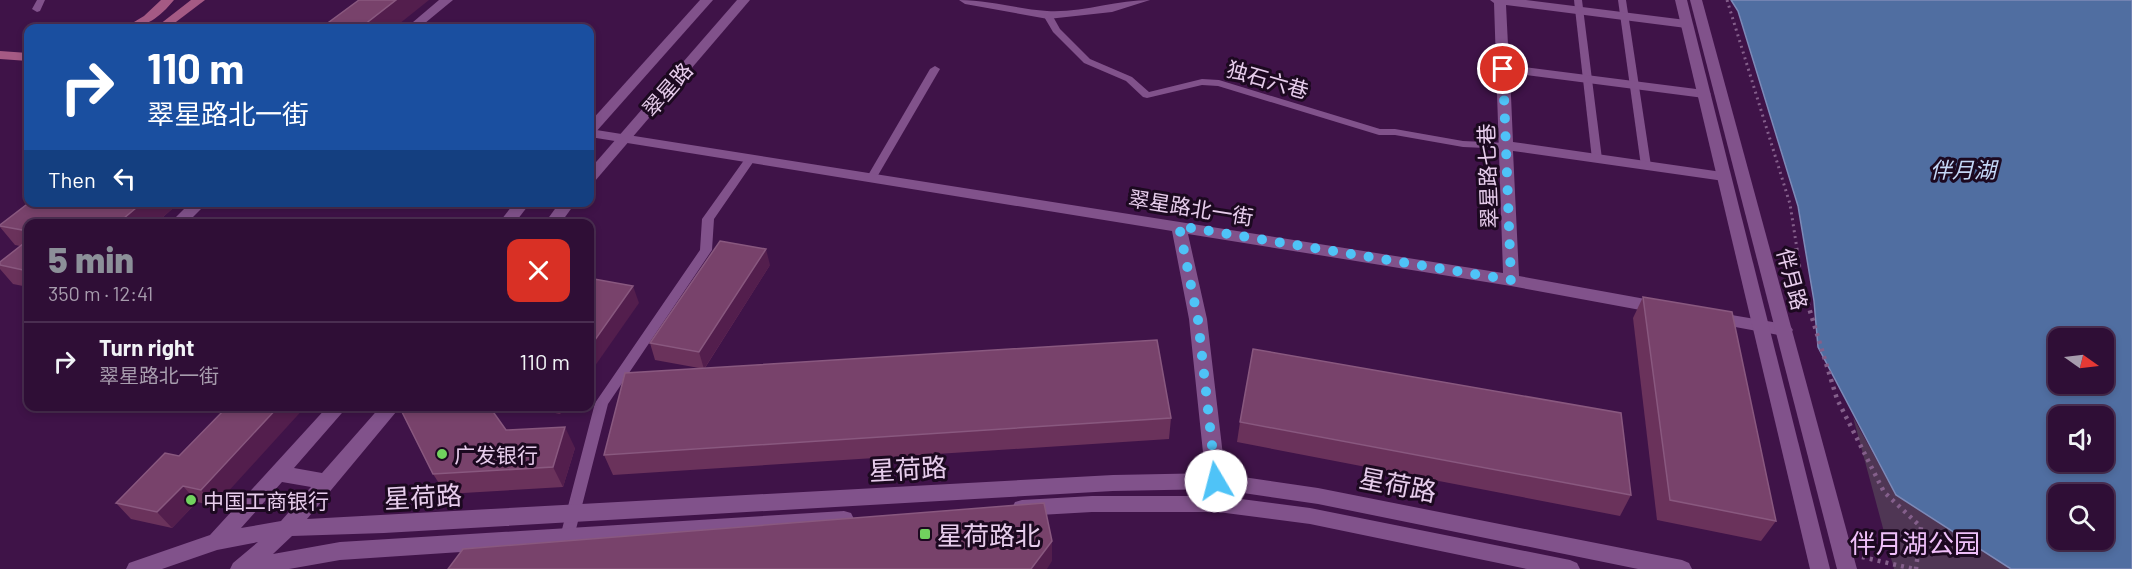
<!DOCTYPE html>
<meta charset="utf-8">
<style>
body{margin:0;font-family:Barlow,"Noto Sans SC",sans-serif;background:#37173e;color:#f1f3f6;height:100vh;display:flex;flex-direction:column;font-size:22px;white-space:nowrap}
*{box-sizing:border-box;margin:0}
p{font-size:20px;color:#a79cad}
.icon{flex:none;width:33px;height:33px;fill:none;stroke:currentColor;stroke-width:2;stroke-linecap:round;stroke-linejoin:round}
.map{position:relative;flex:1;overflow:hidden}
.side{position:absolute;left:24px;top:219px;width:570px;height:192px;display:flex;flex-direction:column;background:#2f0e36;border-radius:12px;box-shadow:0 3px 9px #0003,0 0 0 2px #4a2e51}
.side>*{flex:none}
.guide{position:absolute;left:24px;top:24px;width:570px;height:183px;border-radius:12px;box-shadow:0 3px 9px #0003,0 0 0 2px #4a2e51;background:#1a4fa0;color:#fff;overflow:hidden}
.needle{width:39px;rotate:104deg}
.tools{position:absolute;left:2048px;top:328px;display:grid;gap:12px}
.tools a{display:grid;place-items:center;width:66px;height:66px;border-radius:12px;background:#2f0e36;box-shadow:0 3px 9px #0003,0 0 0 2px #4a2e51;font-size:30px}
.pin{position:absolute;display:grid;place-items:center;width:51px;height:51px;color:#fff;margin:-26px;border:3px solid #fff;border-radius:50%;box-shadow:0 2px 6px #0007}
.me{position:absolute;width:66px;margin:-33px;rotate:352deg;stroke-linejoin:round;filter:drop-shadow(0 0 4px #0008)}
.turn{display:flex;align-items:center;gap:21px;height:126px;padding:0 24px;font-size:27px}
.turn .icon{width:78px;height:78px;stroke-width:2.5}
.turn b{display:block;font-size:42px;line-height:51px}
.then{display:flex;align-items:center;height:57px;padding:0 24px;background:#0003;gap:12px;font-size:22px}
.round{display:grid;place-items:center;flex:none;width:63px;height:63px;border-radius:12px;background:#37173e}
.headline{display:flex;align-items:center;justify-content:space-between;height:102px;padding:0 24px}
h1{font-size:36px;font-weight:800;line-height:45px;color:#8c9099}
ul{padding:0;list-style:none}
li{display:flex;align-items:center;gap:18px;height:78px;padding:0 24px;border-top:2px solid #4a2e51}
li div{flex:1}
li b{display:block;font-size:22px}
li em{font-style:normal}
.map>svg:first-child{display:block}
.green{fill:#4f3654}
.water{fill:#506ea1;stroke:#7d8ab8;stroke-width:1.5;fill-rule:evenodd}
.lines{fill:none;stroke-linecap:round;stroke-linejoin:round}
.path-far1{stroke:#845f8b;stroke-width:3;stroke-dasharray:2 4;stroke-linecap:butt}
.path{stroke:#845f8b;stroke-width:4.5;stroke-dasharray:3 5;stroke-linecap:butt}
.service{fill:#81528b;fill-rule:evenodd}
.minor{fill:#81528b;fill-rule:evenodd}
.tertiary{fill:#81528b;fill-rule:evenodd}
.secondary{fill:#a55a84;fill-rule:evenodd}
.wall{fill:#6a325b}
.shaded-wall{fill:#531e4d}
.building{fill:#78426b;stroke:#89587f;stroke-width:1.5}
.route{stroke:#4fc3f7;stroke-width:10;stroke-dasharray:0 18}
.poi-dot{fill:#71d25e;stroke:#1c0920;stroke-width:2}
.labels{text-anchor:middle;dominant-baseline:central;stroke-width:6;stroke-linejoin:round;paint-order:stroke}
.street-label{font-size:21px;fill:#e7cdec;stroke:#1c0920}
.poi-label{font-size:21px;fill:#e7cdec;stroke:#1c0920;text-anchor:start}
.water-label{font-size:22px;font-style:italic;fill:#c4d7f6;stroke:#1c0920}
.near-street-label{font-size:26px;fill:#e7cdec;stroke:#1c0920}
.near-poi-label{font-size:26px;fill:#e7cdec;stroke:#1c0920;text-anchor:start}
.near-park-label{font-size:26px;fill:#efbff9;stroke:#1c0920}
</style>
<div class="map">
<svg width="2132" height="569" viewBox="0 0 2132 569">
<rect width="100%" height="100%" fill="#3f1348"/>
<!-- green -->
<path class="green" d="M1853,417l43,78 115,74h-117z"/>
<!-- water -->
<path class="water" d="M1731,0h401v569h-121l-115,-74 -78,-148 -4,-46 -16,-95 -60,-195zM2058,339h45v45h-45zM2058,417h45v45h-45zM2058,495h45v45h-45z"/>
<g class="lines">
<!-- path-far1 -->
<path class="path-far1" d="M1727,0l63,204 7,45"/>
<!-- path -->
<g class="path">
<path d="M1796,248l6,37 35,114 47,93 37,35 -5,42"/>
<path d="M1862,557l52,12"/>
</g>
<!-- service -->
<g class="service">
<path d="M37,0h8l-5,11 -3,1 -5,-3z"/>
<path d="M1574,0h8l20,159 -5,3 -5,-3z"/>
<path d="M1618,0h8l25,166 -5,3 -5,-3z"/>
<path d="M1048,12l3,1 9,16 30,30 42,18 17,15 53,-13 17,1 161,49h15l68,12 44,2 5,3 -5,3 -44,-2 -68,-12h-16l-161,-49 -16,-1 -55,13 -4,-1 -17,-16 -42,-18 -31,-31 -10,-17z"/>
<path d="M935,66l5,3 -63,108 -5,3 -4,-1 -1,-2 63,-108z"/>
<path d="M751,155l5,3 -42,61 -2,31 -104,154 -34,133 -2,4 -5,2 -5,-2 -2,-4 35,-134 105,-153 2,-31 45,-63z"/>
</g>
<!-- minor -->
<g class="minor">
<path d="M439,0h14l-34,28h-13z"/>
<path d="M959,0c30,0 58,9 88,11 35,2 69,-11 103,-11l-38,12 -64,7 -83,-15z"/>
<path d="M1490,0h36l160,20 6,4 -6,4 -180,-23 3,60 195,25 7,4 -7,4 -194,-25 3,69 216,31 2,3 -2,3 -5,2 -211,-30 6,125 143,26 8,6 -8,6 -151,-28 -323,-52 19,85 19,162 -3,6 -7,2 -7,-2 -3,-6 -17,-162 -17,-88 -582,-94v-8l913,144 -9,-270z"/>
<path d="M191,202h17l-22,22h-17z"/>
<path d="M1714,312l70,12 6,2 3,4 -3,4 -6,2 -76,-14 -2,-4z"/>
</g>
<!-- tertiary -->
<g class="tertiary">
<path d="M700,0h13l-118,133 -5,1v-12z"/>
<path d="M737,0h13l-155,181 -5,2v-14z"/>
<path d="M1675,0h12l143,569h-20z"/>
<path d="M1690,0h12l155,569h-20z"/>
<path d="M515,202h16l-17,22h-16z"/>
<path d="M560,202h16l-16,22h-16z"/>
<path d="M328,406h20l-54,62 28,5 59,-67h20l-94,113 806,-44 103,-2 102,15 364,72 7,3 3,6h-54l-320,-65 -102,-15 -103,2 -729,42 -92,3 -19,18 67,-12 504,-31 7,2 3,6 -3,6 -7,2 -504,33 -51,9h-59l3,-6 25,-21 -41,8 -55,19h-36l3,-6 81,-28zM282,482l29,5 -30,34 -40,7z"/>
<path d="M1092,496h126l92,12 260,52 7,3 3,6h-53l-217,-45 -92,-12h-126l-70,4 -7,-2 -3,-6 3,-6 7,-2z"/>
</g>
<!-- secondary -->
<g class="secondary">
<path d="M161,0h13c-14,17 -28,28 -50,28l20,-12z"/>
<path d="M191,0h14l-37,28h-13z"/>
<path d="M0,51l28,2v8l-28,-2z"/>
</g>
</g>
<!-- wall -->
<g class="wall">
<path d="M30,202h150l-25,22h-127v63l-15,-3 -13,-15v-7l20,-16 -5,-1 -15,-18v-2z"/>
<path d="M770,265l-65,103 466,50 -2,21 -556,36 -9,-20 95,-87 -44,-8 -5,-17z"/>
<path d="M1643,297l133,224 -15,20 -104,-21 -24,-202z"/>
<path d="M521,406h45l-6,8z"/>
<path d="M1240,422l391,73 -11,21 -383,-74z"/>
<path d="M506,430l69,18 -12,39 -117,7 -13,-20z"/>
<path d="M179,456l36,50 -18,-4 -25,26 -41,-9 -15,-16z"/>
</g>
<!-- shaded-wall -->
<g class="shaded-wall">
<path d="M396,0h33l-35,28h-34z"/>
<path d="M143,202h37l-25,22h-38z"/>
<path d="M766,249l4,16 -66,104 -5,-17z"/>
<path d="M633,286l6,17 -49,70v-26z"/>
<path d="M279,406h27l-91,100 -14,-16z"/>
<path d="M556,406h10l-6,8z"/>
<path d="M565,427l10,21 -12,39 -10,-20z"/>
<path d="M183,486l14,16 -25,26 -15,-16z"/>
<path d="M1052,541v20l-5,8h-16z"/>
</g>
<!-- building -->
<g class="building">
<path d="M359,0h37l-36,28h-39z"/>
<path d="M30,202h113l-26,22h-89v7l-28,-5v-1z"/>
<path d="M28,240v31l-28,-6v-3z"/>
<path d="M720,241l46,8 -67,103 -49,-9z"/>
<path d="M594,279l39,7 -43,61v-61z"/>
<path d="M1643,297l89,15 44,209 -106,-21z"/>
<path d="M1157,340l14,78 -567,37 21,-82z"/>
<path d="M1253,349l368,64 10,82 -391,-73z"/>
<path d="M228,406h51l-78,84 -18,-4 -26,26 -41,-9 49,-50 14,3z"/>
<path d="M399,406h90l17,24 59,-3 -12,40 -120,7z"/>
<path d="M1044,503l8,38 -21,28h-583l15,-20z"/>
</g>
<g class="lines">
<!-- route -->
<path class="route" d="M1216,481l-18,-161 -19,-94 332,54 -8,-211"/>
</g>
<!-- markers -->
<g class="poi-dot">
<circle cx="442" cy="454" r="6"/>
<circle cx="191" cy="500" r="6"/>
<rect x="919" y="528" width="12" height="12" rx="3"/>
</g>
<g class="labels">
<!-- street labels -->
<g class="street-label">
<text transform="translate(1268 79) rotate(16)">独石六巷</text>
<text transform="translate(667 89) rotate(-49)">翠星路</text>
<text transform="translate(1487 176) rotate(-92)">翠星路七巷</text>
<text transform="translate(1191 207) rotate(9)">翠星路北一街</text>
<text transform="translate(1793 279) rotate(75)">伴月路</text>
</g>
<!-- poi labels -->
<g class="poi-label">
<text x="454" y="454">广发银行</text>
<text x="203" y="500">中国工商银行</text>
</g>
<!-- water labels -->
<g class="water-label">
<text x="1963" y="169">伴月湖</text>
</g>
<!-- near-street labels -->
<g class="near-street-label">
<text transform="translate(908 468) rotate(-3)">星荷路</text>
<text transform="translate(1398 484) rotate(11)">星荷路</text>
<text transform="translate(423 496) rotate(-3)">星荷路</text>
</g>
<!-- near-poi labels -->
<g class="near-poi-label">
<text x="937" y="534">星荷路北</text>
</g>
<!-- near-park labels -->
<g class="near-park-label">
<text x="1915" y="542">伴月湖公园</text>
</g>
</g>
</svg>
<div class="tools">
<a><svg class="needle" viewBox="-14 -14 28 28"><path d="M0-13l5 13h-10z" fill="#e53935"/><path d="M0 13l5-13h-10z" fill="#a79cad"/></svg></a>
<a><svg class="icon" aria-label="sound" viewBox="0 0 24 24"><path d="M4 9h4l5-4v14l-5-4H4zM17 9q2 3 0 6"/></svg></a>
<a><svg class="icon" aria-label="search" viewBox="0 0 24 24"><circle cx="10" cy="10" r="6"/><path d="M15 15l6 6"/></svg></a>
</div>
<div class="pin" style="left:1503px;top:69px;background:#d93025"><svg class="icon" aria-label="arrive" viewBox="0 0 24 24"><path d="M6 21V4h12l-3 4 3 4H6"/></svg></div>
<svg class="me" style="left:1216px;top:481px" viewBox="-20 -20 40 40"><circle r="19" fill="#fff"/><path d="M0-13L10 11 0 6-10 11z" fill="#4fc3f7"/></svg>
<div class="guide">
<div class="turn"><svg class="icon" aria-label="right" viewBox="0 0 24 24"><path d="M7 20v-9h11M14 6l5 5-5 5"/></svg><div><b>110 m</b>翠星路北一街</div></div>
<div class="then">Then<svg class="icon" aria-label="left" viewBox="0 0 24 24"><path d="M17 20v-9H6M10 6l-5 5 5 5"/></svg></div>
</div>
<section class="side">
<div class="headline"><div><h1>5 min</h1><p>350 m · 12:41</p></div><a class="round" style="background:#d93025;color:#fff"><svg class="icon" aria-label="close" viewBox="0 0 24 24"><path d="M6 6l12 12M18 6L6 18"/></svg></a></div>
<ul>
<li><svg class="icon" aria-label="right" viewBox="0 0 24 24"><path d="M7 20v-9h11M14 6l5 5-5 5"/></svg><div><b>Turn right</b><p>翠星路北一街</p></div><em>110 m</em></li>
</ul>
</section>
</div>
